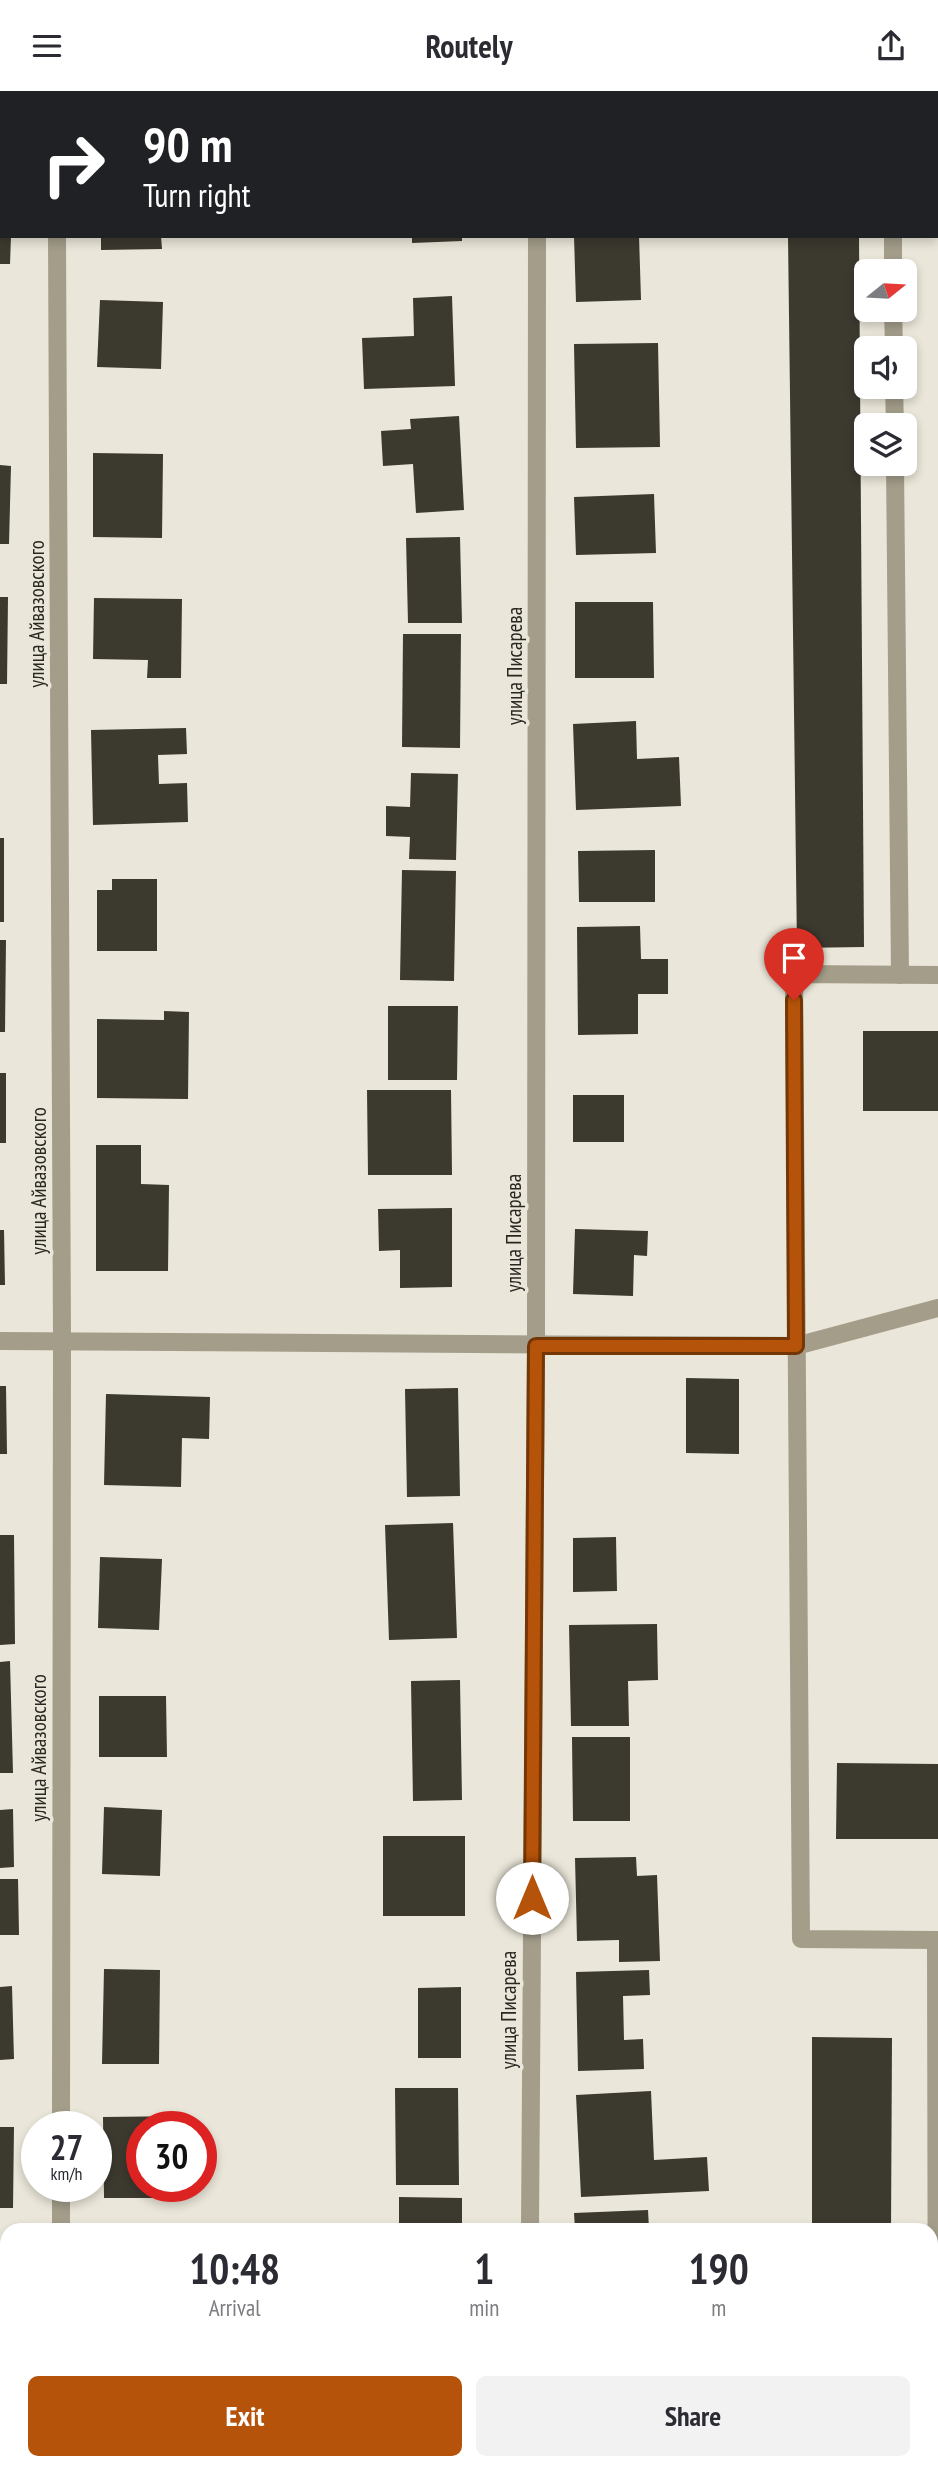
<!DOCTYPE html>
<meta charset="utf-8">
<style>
body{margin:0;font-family:"PT Sans Narrow",sans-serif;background:#f2f2f3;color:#2b2b33;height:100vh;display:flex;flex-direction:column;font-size:26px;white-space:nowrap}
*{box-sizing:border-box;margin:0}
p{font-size:23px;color:#7c7c81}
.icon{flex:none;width:38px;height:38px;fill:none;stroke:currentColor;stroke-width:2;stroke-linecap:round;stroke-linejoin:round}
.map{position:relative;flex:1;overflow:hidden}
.side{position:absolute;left:0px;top:2132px;width:938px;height:247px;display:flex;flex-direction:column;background:#fff;border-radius:21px 21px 0 0;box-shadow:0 4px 10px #0003}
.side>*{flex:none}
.top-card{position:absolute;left:0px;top:0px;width:938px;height:147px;box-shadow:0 4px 10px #0003;background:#202124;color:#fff;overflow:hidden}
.needle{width:46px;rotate:72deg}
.controls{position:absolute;left:854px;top:168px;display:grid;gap:14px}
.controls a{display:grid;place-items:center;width:63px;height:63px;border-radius:10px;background:#fff;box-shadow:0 4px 10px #0003;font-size:35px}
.speed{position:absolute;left:21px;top:2020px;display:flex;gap:14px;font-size:35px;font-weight:700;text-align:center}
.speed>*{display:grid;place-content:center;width:91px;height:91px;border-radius:50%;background:#fff;box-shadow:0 4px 10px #0003;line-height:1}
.speed small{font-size:18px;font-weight:400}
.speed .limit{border:10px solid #d22;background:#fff;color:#111}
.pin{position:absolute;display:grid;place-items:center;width:60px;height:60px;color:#fff;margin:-72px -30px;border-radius:50% 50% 50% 0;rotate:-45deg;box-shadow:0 0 7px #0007}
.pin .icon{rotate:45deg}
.me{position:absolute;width:77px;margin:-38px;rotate:0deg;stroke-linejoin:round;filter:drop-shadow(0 0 5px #0008)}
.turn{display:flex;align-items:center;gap:24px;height:147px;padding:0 28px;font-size:32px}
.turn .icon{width:91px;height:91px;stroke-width:2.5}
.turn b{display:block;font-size:49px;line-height:60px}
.eta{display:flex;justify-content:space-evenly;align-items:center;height:119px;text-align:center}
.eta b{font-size:42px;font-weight:700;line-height:49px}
.action{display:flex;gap:14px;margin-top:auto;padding:14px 28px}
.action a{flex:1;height:80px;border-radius:10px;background:#b45309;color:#fff;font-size:28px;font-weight:700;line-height:80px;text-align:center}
.action a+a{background:#f2f2f3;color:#2b2b33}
header{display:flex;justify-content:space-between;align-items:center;height:91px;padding:0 28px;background:#fff;font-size:32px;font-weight:700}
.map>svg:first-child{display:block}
.building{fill:#3c392f}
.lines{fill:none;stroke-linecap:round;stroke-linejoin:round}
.minor{stroke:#a39d8a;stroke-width:18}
.route-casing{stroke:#753606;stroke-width:18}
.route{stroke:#b45309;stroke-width:12}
.labels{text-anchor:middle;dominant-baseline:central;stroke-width:7;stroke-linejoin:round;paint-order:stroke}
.street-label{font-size:21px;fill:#292722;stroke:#eae6d9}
</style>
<header><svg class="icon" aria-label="menu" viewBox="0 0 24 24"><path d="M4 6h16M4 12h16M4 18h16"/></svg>Routely<svg class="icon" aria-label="share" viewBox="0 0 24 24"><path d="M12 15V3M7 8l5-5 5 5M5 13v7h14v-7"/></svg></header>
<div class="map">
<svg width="938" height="2378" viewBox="0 0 938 2378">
<rect width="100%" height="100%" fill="#eae6d9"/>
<!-- building -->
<g class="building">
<path d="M0,145h11l-1,28h-10z"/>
<path d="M101,145h60l1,13 -61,1z"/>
<path d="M412,145h50v5l-50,2z"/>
<path d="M574,145h65l2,64 -65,2z"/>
<path d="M788,145h71l5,711 -67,1z"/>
<path d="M452,205l3,90 -91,3 -2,-51 52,-2 -1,-38z"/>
<path d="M100,209l63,2 -2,67 -64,-2z"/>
<path d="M658,252l2,104 -84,1 -2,-104z"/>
<path d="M459,325l5,94 -48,3 -3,-49 -30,2 -2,-35 30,-2 -1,-10z"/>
<path d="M93,362l70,1 -1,84 -69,-1z"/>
<path d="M0,374l11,1 -2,78h-9z"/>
<path d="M654,403l2,59 -80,2 -2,-58z"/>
<path d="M460,446l2,86h-54l-2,-85z"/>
<path d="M0,506h8l-1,87h-7z"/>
<path d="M94,507l88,1 -1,79h-34l1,-18 -55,-1z"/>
<path d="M575,511h78l1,76h-79z"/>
<path d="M403,543h58l-1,114 -58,-1z"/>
<path d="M636,630l1,38 42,-2 2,49 -105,4 -3,-86z"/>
<path d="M186,637l1,26 -29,1 1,29 28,-1 1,39 -95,3 -2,-95z"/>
<path d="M411,682l47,1 -2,86 -47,-1 1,-22 -24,-1v-30l24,1z"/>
<rect x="0" y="747" width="4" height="84"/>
<path d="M655,759v52h-76l-1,-51z"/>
<path d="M402,779l54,1 -2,110 -54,-1z"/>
<path d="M112,788h45v72h-60v-61h15z"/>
<path d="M640,835l1,33h27v35h-30v40l-60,1 -1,-108z"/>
<path d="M0,849h6l-1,92h-5z"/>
<path d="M388,915h70l-1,74h-69z"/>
<path d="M164,920l25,1 -1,87 -91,-1v-79l67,1z"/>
<rect x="863" y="940" width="75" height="80"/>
<rect x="0" y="982" width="6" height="70"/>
<path d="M367,999h84l1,85h-84z"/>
<rect x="573" y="1004" width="51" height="47"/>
<path d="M96,1054h45v39l28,1 -1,86h-72z"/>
<path d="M452,1117v79l-52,1v-38l-21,1 -1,-42z"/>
<path d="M575,1138l73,2 -1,25 -13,-1 -1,41 -60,-2z"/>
<path d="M0,1139h4l1,55h-5z"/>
<path d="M686,1287l53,1v75l-53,-1z"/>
<path d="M0,1295h6l1,68h-7z"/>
<path d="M458,1297l2,108 -53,1 -2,-108z"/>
<path d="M106,1303l104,3 -1,42 -27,-1 -1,49 -77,-2z"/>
<path d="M453,1432l4,115 -68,2 -4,-115z"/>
<path d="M0,1444h14l1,109 -15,1z"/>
<path d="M616,1446l1,54 -44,1v-54z"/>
<path d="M100,1466l62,2 -3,71 -61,-2z"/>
<path d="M657,1533l1,56 -30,1 1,45h-58l-2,-101z"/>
<path d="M10,1570l3,112h-13v-111z"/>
<path d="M460,1589l2,120 -49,1 -2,-120z"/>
<path d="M99,1605h67l1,61h-68z"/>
<path d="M572,1646h58v84h-57z"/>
<path d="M837,1672l101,1v75h-102z"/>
<path d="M104,1716l58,3 -2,66 -58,-2z"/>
<path d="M13,1718l1,58 -14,1v-58z"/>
<rect x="383" y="1745" width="82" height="80"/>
<path d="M636,1766l1,19 20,-1 3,86 -41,1v-22l-42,1 -2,-83z"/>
<path d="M0,1788h18l1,56h-19z"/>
<path d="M104,1878l56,1 -1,94h-57z"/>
<path d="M649,1879l1,25 -27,1 1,44 19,-1 1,30 -66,2 -2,-99z"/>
<path d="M12,1895l2,73 -14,1v-73z"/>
<path d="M461,1896v71h-43v-70z"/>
<path d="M812,1946l80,1 -1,191h-79z"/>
<path d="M395,1997h63l1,97h-63z"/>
<path d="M651,2000l3,69 53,-3 2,34 -128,6 -5,-102z"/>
<path d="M189,2025v10h-47v60h14v12h-52l-1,-81z"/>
<path d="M0,2036h14l-1,81h-13z"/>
<path d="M399,2106l63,1v31h-63z"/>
<path d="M648,2119l1,19h-74l-1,-16z"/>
<rect x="0" y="2195" width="7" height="48"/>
<path d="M0,2338h7v33h8v7h-15z"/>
<path d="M102,2371h75v7h-74z"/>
<rect x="421" y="2371" width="47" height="7"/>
<rect x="613" y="2371" width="41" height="7"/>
<rect x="811" y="2371" width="79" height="6"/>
</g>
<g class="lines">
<!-- minor -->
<g class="minor">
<path d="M56,0v2"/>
<path d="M859,0l1,2"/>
<path d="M537,2v-2"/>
<path d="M57,145l5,1104 -1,786"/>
<path d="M893,145v35"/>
<path d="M893,219l1,38"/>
<path d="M894,296l1,38"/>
<path d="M895,373l5,511"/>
<path d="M938,884l-144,-1 7,965 137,1"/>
<path d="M0,1250l796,5 142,-38"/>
<path d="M936,1849l1,529"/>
<path d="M61,2138v-43"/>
<path d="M530,2138l6,-883 1,-1110"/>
<path d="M60,2378v-7"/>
<path d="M528,2378v-7"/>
</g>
</g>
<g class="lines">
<!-- route casing -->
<g class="route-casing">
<path id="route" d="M532,1807l4,-552h260l-2,-346"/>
</g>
<!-- route -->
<use href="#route" class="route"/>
</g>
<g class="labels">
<!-- street labels -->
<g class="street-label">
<text transform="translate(36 523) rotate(-90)">улица Айвазовского</text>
<text transform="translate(514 575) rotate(-90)">улица Писарева</text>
<text transform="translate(38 1090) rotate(-90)">улица Айвазовского</text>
<text transform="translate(513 1142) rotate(-90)">улица Писарева</text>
<text transform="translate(38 1657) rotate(-90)">улица Айвазовского</text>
<text transform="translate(508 1919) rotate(-90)">улица Писарева</text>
</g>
</g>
</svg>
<div class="controls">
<a><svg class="needle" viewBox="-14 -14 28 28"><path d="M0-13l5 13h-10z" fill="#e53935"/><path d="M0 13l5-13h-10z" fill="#7c7c81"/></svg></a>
<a><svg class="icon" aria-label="sound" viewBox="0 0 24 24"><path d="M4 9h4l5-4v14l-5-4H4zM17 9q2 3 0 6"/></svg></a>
<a><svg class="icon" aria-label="layers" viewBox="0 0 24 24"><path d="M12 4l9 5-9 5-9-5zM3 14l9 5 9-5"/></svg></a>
</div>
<div class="speed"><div>27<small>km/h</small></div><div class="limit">30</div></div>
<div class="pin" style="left:794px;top:909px;background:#d93025"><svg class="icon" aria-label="arrive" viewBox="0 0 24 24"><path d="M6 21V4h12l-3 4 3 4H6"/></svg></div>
<svg class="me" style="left:532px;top:1807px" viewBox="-20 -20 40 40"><circle r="19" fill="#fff"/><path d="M0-13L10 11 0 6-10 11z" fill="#b45309"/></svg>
<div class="top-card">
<div class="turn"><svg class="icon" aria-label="right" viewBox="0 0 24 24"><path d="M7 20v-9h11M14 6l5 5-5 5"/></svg><div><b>90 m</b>Turn right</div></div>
</div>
<section class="side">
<div class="eta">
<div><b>10:48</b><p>Arrival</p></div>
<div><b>1</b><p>min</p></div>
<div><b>190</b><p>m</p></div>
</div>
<div class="action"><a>Exit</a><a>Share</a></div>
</section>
</div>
